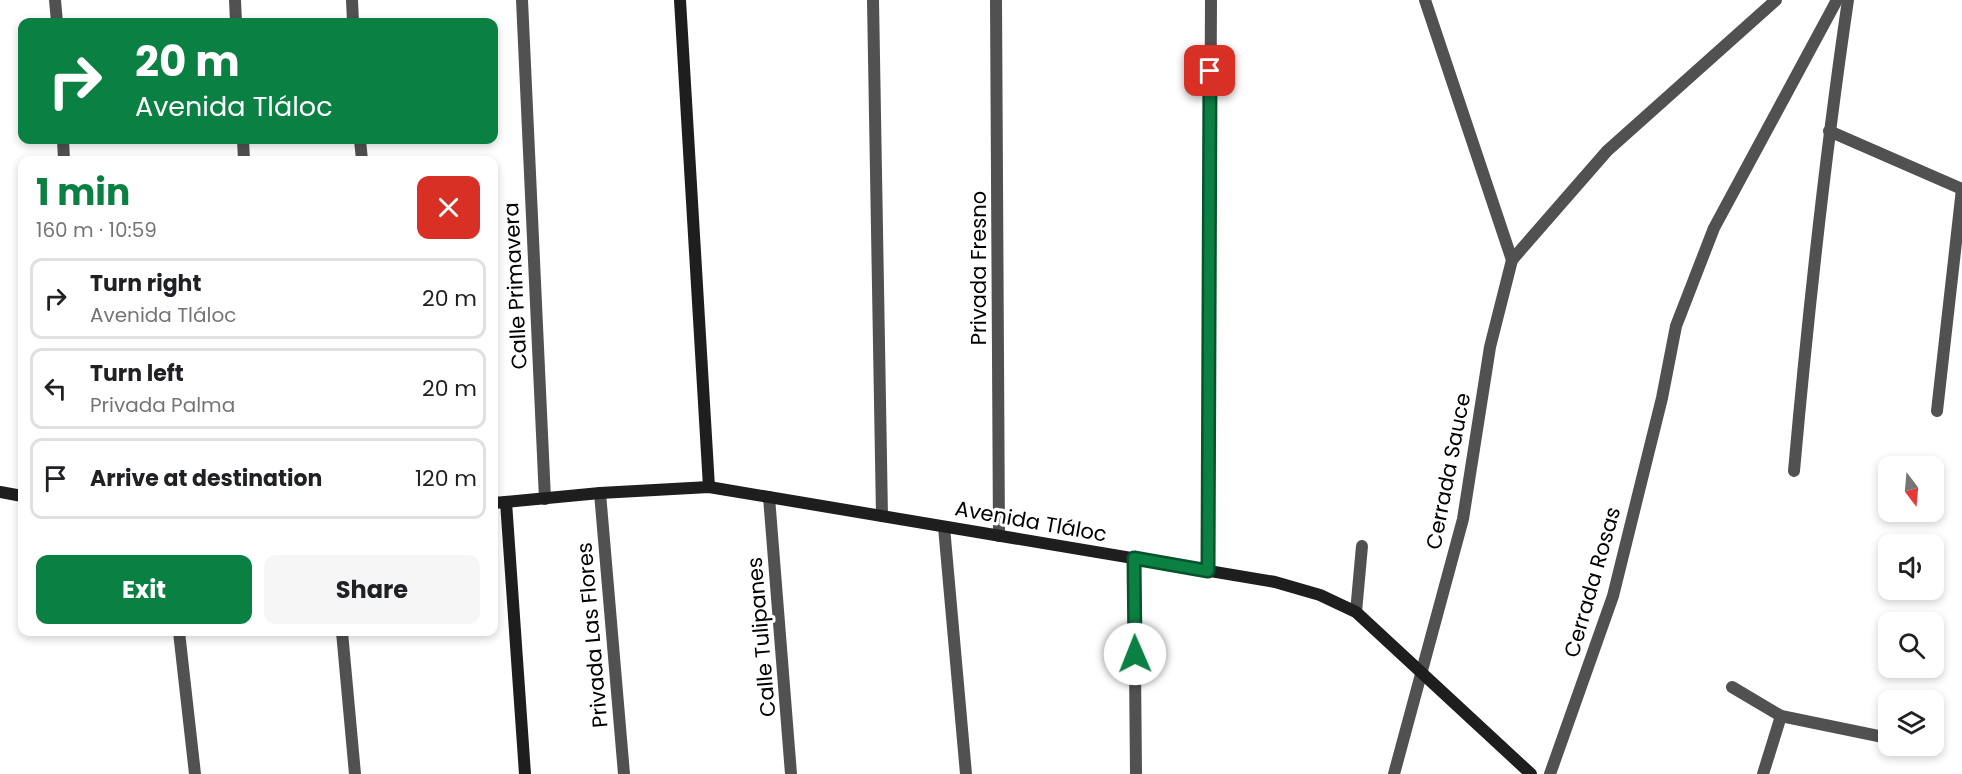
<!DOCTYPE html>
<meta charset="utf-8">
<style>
body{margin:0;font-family:Poppins,sans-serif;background:#f6f6f6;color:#202124;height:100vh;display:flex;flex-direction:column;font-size:22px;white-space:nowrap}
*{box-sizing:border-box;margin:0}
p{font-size:20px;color:#757577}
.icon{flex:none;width:33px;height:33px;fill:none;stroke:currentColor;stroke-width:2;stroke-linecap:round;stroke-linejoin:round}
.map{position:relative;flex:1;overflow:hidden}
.details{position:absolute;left:18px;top:156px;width:480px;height:480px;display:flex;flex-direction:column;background:#fff;border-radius:12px;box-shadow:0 3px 9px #0003}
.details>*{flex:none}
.guide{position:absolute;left:18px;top:18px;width:480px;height:126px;border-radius:12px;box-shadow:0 3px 9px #0003;background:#0b8043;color:#fff;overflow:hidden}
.needle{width:39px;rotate:164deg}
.tools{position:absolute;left:1878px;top:456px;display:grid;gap:12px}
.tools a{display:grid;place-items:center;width:66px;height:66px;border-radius:12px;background:#fff;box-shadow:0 3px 9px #0003;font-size:30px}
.pin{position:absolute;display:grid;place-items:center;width:51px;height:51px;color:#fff;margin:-26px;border-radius:12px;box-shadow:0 3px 9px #0006}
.me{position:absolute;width:66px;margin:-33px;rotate:359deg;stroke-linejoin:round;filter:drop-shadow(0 0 4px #0008)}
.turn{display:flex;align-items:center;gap:21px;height:126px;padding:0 18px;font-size:27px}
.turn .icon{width:78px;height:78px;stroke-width:2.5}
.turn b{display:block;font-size:42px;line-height:51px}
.round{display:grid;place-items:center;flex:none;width:63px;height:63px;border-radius:12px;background:#f6f6f6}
.headline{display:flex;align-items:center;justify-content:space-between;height:102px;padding:0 18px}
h1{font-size:36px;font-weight:700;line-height:45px;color:#0b8043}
.action{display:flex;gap:12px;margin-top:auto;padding:12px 18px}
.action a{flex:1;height:69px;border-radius:12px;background:#0b8043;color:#fff;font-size:24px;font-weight:700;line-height:69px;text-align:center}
.action a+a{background:#f6f6f6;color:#202124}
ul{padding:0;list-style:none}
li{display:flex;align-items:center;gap:18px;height:81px;margin:0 12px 9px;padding:0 6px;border:3px solid #e0e0e0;border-radius:12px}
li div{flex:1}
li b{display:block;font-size:22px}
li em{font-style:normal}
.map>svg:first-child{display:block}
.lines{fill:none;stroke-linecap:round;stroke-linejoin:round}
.minor{stroke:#515151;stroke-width:12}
.secondary{stroke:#1e1e1e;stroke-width:12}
.route-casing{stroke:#07532c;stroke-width:15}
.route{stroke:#0b8043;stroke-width:10}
.labels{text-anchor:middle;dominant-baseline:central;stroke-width:6;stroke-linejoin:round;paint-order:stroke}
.street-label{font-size:21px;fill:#000;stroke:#fff}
</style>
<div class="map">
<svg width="1962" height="774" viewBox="0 0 1962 774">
<rect width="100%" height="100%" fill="#fff"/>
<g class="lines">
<!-- minor -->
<g class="minor">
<path d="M55,0l2,22"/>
<path d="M235,0l1,22"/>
<path d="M352,0l1,22"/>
<path d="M522,0l23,499"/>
<path d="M873,0l9,516"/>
<path d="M996,0l3,536"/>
<path d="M1425,0l87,260"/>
<path d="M1829,131l133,58"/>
<path d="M63,140l1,20"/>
<path d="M243,140l1,20"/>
<path d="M360,140l2,20"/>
<path d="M1937,411l25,-222"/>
<path d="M1794,471c14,-157 31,-314 54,-471"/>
<path d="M600,493l24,281"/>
<path d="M769,497l22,277"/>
<path d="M944,527l22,247"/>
<path d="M1134,558l2,216"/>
<path d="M1208,571l3,-571"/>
<path d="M1356,612l6,-66"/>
<path d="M179,632l16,142"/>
<path d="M342,632l13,142"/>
<path d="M1732,687l49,29 107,22"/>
<path d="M1394,774l69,-255 27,-172 22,-87 95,-109 169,-151"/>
<path d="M1550,774l63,-178 49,-198 14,-72 38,-98 123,-228"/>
<path d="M1763,774l18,-58"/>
</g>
<!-- secondary -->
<g class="secondary">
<path d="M680,0l29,487"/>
<path d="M0,492l22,4"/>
<path d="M506,502l19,272"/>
<path d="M494,503l106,-10 109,-6 566,95 45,13 36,17 175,162"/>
</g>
</g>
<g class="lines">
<!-- route casing -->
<g class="route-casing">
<path id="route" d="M1135,654l-1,-96 74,13 2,-500"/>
</g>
<!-- route -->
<use href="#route" class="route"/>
</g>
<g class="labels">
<!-- street labels -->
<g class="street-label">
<text transform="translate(978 268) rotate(-90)">Privada Fresno</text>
<text transform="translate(515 286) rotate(-93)">Calle Primavera</text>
<text transform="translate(1448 471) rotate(-79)">Cerrada Sauce</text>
<text transform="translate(1031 521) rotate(10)">Avenida Tláloc</text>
<text transform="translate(1592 582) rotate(-74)">Cerrada Rosas</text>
<text transform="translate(592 635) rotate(-95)">Privada Las Flores</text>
<text transform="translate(761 637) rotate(-95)">Calle Tulipanes</text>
</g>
</g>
</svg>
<div class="tools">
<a><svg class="needle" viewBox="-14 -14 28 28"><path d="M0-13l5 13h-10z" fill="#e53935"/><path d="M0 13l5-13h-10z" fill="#757577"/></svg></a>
<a><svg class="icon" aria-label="sound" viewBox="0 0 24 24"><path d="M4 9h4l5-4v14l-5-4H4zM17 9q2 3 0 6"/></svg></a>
<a><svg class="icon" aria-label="search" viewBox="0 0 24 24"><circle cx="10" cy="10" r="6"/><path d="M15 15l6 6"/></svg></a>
<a><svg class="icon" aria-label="layers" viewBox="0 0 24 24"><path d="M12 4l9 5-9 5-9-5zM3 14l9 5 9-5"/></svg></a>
</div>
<div class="pin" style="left:1210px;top:71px;background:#d93025"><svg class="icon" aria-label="arrive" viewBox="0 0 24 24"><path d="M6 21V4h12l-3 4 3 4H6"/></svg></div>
<svg class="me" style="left:1135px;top:654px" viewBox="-20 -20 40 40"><circle r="19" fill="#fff"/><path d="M0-13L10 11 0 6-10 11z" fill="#0b8043"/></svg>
<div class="guide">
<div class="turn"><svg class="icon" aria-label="right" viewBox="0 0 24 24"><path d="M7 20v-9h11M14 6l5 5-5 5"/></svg><div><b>20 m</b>Avenida Tláloc</div></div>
</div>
<section class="details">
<div class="headline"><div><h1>1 min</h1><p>160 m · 10:59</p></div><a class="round" style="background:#d93025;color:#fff"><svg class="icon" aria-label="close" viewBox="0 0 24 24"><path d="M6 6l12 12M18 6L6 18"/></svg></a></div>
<ul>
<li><svg class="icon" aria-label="right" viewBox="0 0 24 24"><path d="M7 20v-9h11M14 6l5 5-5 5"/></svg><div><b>Turn right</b><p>Avenida Tláloc</p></div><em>20 m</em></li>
<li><svg class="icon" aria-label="left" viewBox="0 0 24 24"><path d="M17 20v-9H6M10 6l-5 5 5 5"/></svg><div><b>Turn left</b><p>Privada Palma</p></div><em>20 m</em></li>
<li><svg class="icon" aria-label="arrive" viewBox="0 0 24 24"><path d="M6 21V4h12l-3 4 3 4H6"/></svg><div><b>Arrive at destination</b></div><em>120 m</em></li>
</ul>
<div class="action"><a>Exit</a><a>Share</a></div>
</section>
</div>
